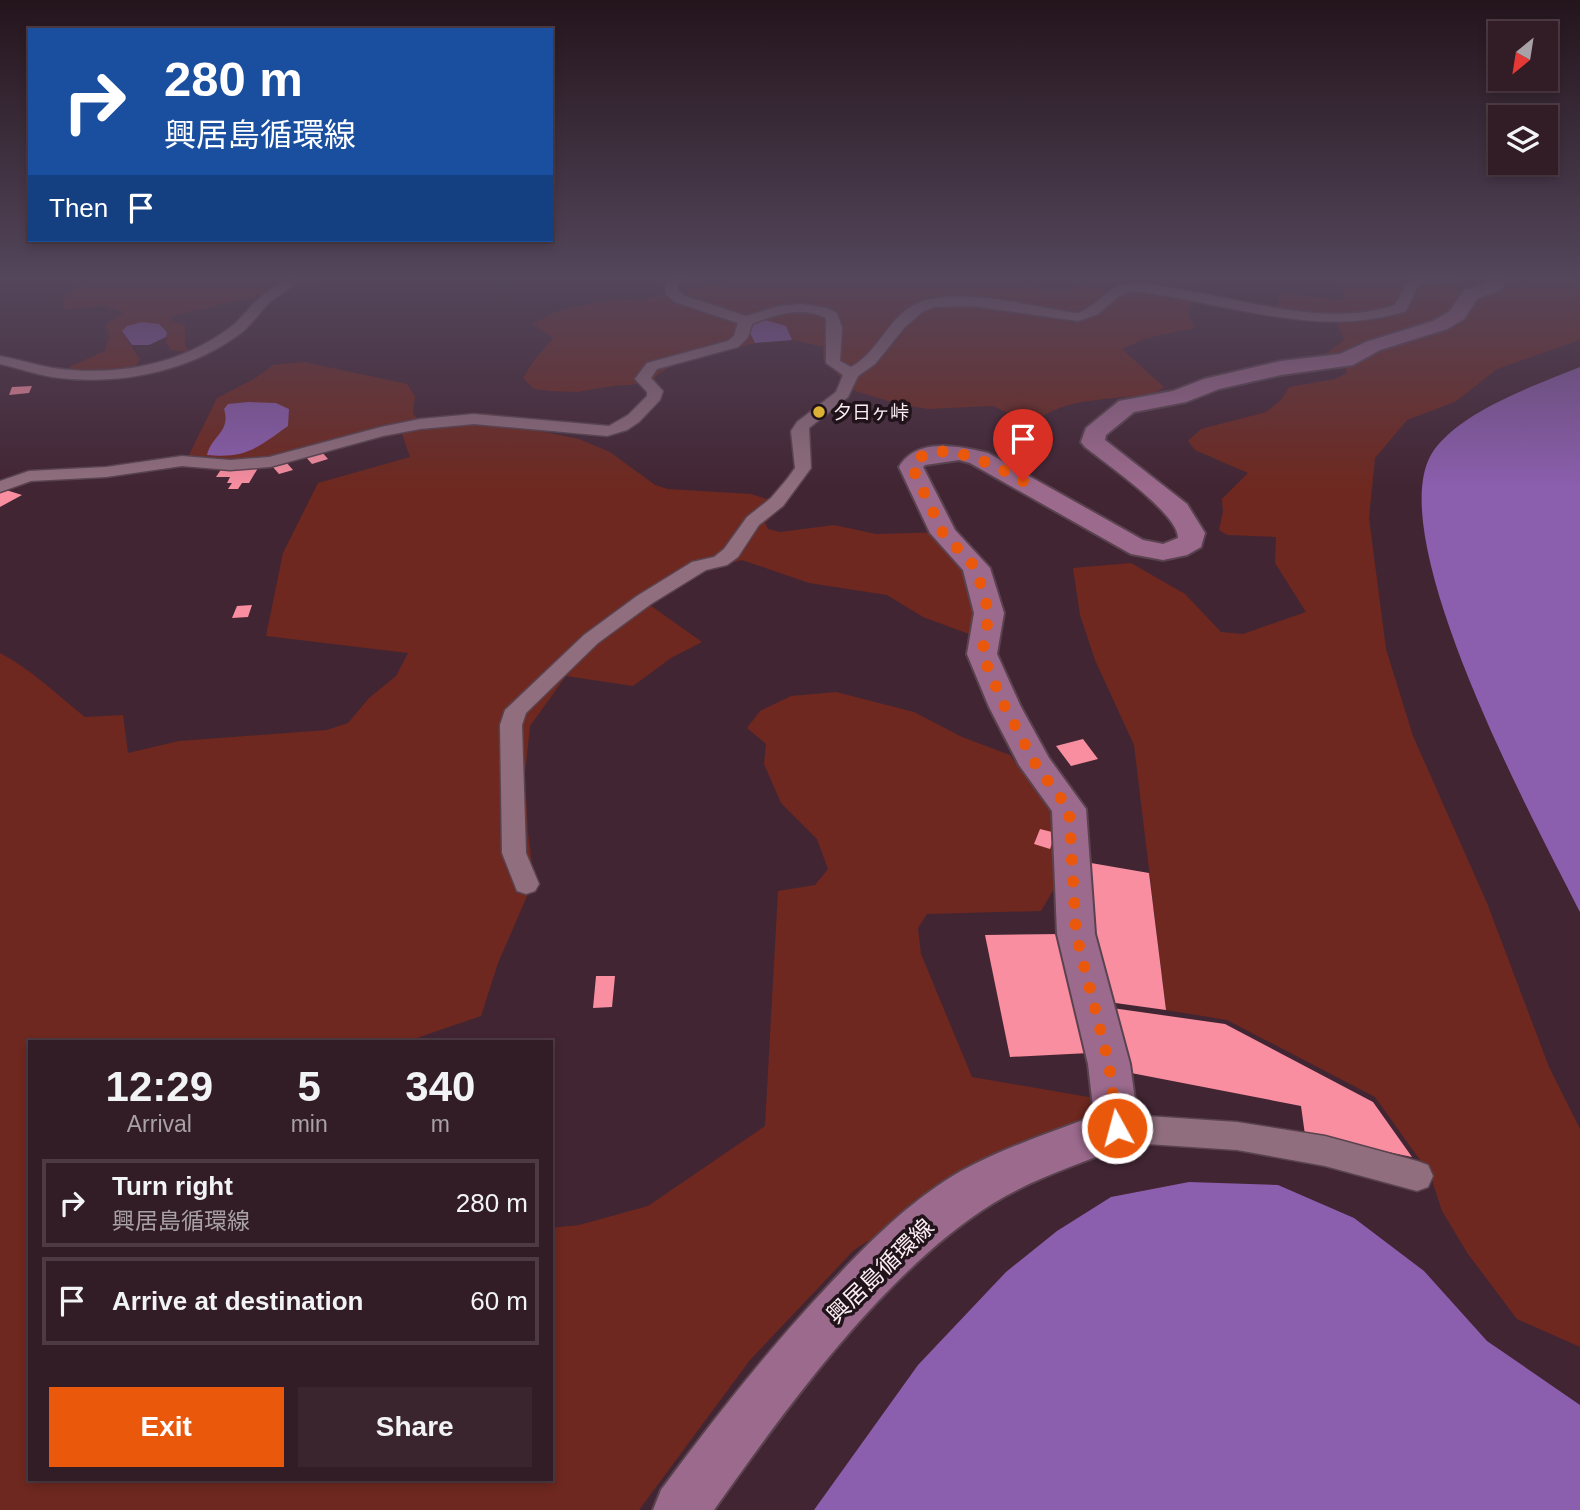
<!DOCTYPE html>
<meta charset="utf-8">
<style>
body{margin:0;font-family:Arial,"Noto Sans JP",sans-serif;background:#3a252e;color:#f1f3f6;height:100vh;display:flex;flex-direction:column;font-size:26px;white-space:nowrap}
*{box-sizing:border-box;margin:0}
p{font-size:23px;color:#a8a1a7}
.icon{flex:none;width:38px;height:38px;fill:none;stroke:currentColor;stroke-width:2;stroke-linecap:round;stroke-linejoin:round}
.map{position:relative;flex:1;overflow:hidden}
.side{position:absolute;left:28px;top:1040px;width:525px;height:441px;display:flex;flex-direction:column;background:#321c26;border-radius:0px;box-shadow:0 4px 10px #0003,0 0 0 2px #4d3a43}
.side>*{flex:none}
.hud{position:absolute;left:28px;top:28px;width:525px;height:214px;border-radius:0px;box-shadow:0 4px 10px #0003,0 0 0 2px #4d3a43;background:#1a4fa0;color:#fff;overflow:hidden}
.needle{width:46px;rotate:210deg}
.buttons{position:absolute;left:1488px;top:21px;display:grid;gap:14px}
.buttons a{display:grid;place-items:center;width:70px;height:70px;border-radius:0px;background:#321c26;box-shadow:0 4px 10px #0003,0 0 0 2px #4d3a43;font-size:35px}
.pin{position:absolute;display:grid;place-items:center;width:60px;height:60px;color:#fff;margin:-72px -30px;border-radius:50% 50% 50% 0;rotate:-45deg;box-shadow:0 0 7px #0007}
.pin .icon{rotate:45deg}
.me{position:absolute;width:77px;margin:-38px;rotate:353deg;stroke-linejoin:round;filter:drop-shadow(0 0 5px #0008)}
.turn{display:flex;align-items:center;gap:24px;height:147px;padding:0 21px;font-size:32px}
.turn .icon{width:91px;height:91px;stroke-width:2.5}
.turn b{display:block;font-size:49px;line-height:60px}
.then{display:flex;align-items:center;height:66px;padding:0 21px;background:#0003;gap:14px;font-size:26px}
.eta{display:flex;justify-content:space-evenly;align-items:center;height:119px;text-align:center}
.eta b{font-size:42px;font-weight:600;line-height:49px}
.cta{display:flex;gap:14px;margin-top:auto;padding:14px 21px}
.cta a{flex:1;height:80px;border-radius:0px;background:#ea580c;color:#fff;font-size:28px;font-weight:600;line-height:80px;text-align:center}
.cta a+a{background:#3a252e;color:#f1f3f6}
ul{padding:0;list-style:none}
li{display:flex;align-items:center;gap:21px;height:88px;margin:0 14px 10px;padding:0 7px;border:4px solid #4d3a43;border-radius:0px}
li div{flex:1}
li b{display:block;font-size:26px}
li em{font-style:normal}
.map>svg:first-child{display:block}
.green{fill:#6e281f}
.water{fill:#8c5eae}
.building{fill:#f88ea0}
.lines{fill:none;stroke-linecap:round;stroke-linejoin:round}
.minor-casing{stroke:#5a434f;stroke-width:3}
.secondary-casing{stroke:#5a434f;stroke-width:4}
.minor{fill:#906e7d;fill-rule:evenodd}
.secondary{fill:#9c6a8d;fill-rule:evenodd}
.route{stroke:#ea580c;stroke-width:12;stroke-dasharray:0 21.6}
.poi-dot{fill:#dbb233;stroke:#201319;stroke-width:2.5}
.labels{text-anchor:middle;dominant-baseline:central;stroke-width:7;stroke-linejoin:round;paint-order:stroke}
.far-poi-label{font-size:19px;fill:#fdedf4;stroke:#201319;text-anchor:start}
.street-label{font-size:23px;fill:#fdedf4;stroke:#201319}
</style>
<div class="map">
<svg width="1580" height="1510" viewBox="0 0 1580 1510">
<rect width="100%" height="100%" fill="#422533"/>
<!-- green -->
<g class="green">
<path d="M93,276h251l-172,40 -2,4 15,5v19l3,6 -3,2 -14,-2 -5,-7 1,-12 -45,1 18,27 -4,7 -51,7 -15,-3 -1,-3 36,-16 4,-14 -3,-13 18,-12 -25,-7 -35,5 -2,-10z"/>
<path d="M749,276h271c13,3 13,15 33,15 18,1 29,-10 45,-13 31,-6 66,-2 98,-2l4,1v18l-13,15 7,18 -50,11 -22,10 42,38 -10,7c-40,6 -90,2 -122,30l-39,-18 -65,3 -27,-4 -62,-19 1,-9 -17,-18v-12l-31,-7 -6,-14 -38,3 7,14 -87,25 -11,7 -5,8 -39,3 -36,6 -27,-1 -16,-2 -11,-11 12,-19 18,-21 -20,-14 22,-12 20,-5 40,-8 25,2 39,-11z"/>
<path d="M1340,276h240v64l-83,29 -42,33 -48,18 -32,38 -6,60 17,131 27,87 74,167 62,164 31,62v218l-63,-28 -49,-65 -26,-43 -12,-37 -55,-77 -148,-77 -61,-10 -32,-265 -39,-85 -15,-45 -7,-47 58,-5 54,31 36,38 22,2 63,-22 -31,-49 1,-26 -49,-2 -8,-5 4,-18 -1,-13 26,-26 -53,-23 -7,-9 13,-12 65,-17 15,-12 8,-13 46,-8 12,-6 -2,-6 -21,-12 20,-15 -7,-18 -62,-9 5,-20 64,7z"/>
<path d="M304,362l103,22 8,12 -2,18 7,7 67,-8 13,2 25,13 54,11 31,13 45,33 13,4 83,5 34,11 -20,18 3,6 12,3 54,-7 42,9 75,-2 45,104 -27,-2 -46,-17 -36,-22 -78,-12 -67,-23 -41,11 -54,32 55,39 -31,16 -38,28 -67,-10 -36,50 -5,49 3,58 6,47 -36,83 -17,53 -73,25 -148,-2 -3,2h-227v438h521v-251l28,-3 69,-19 117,-80 13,-235 37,-6 13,-16 -11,-30 -36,-36 -17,-39 2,-20 -19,-16 13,-17 31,-15 45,-4 78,20 48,25 48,18 41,56 4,76 -14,24 -114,3 -9,14 3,26 51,123 122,21 -2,28 -160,75 -78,49 -104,110 -111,150h-639v-857c31,16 57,42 85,64l38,-2 5,38 51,-12 148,-11 21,-7 21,-25 27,-22 12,-23 -142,-17 17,-83 35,-70 92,-26 -8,-23 -70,14 -65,18 -83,-1 33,-67 37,-19 19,-14z"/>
</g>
<!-- water -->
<g class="water">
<path d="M765,320l21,6 6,14 -37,3 -7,-14 9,-7z"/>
<path d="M142,322l17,2 8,8 -1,5 -17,8h-17l-10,-14 5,-5z"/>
<path d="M1580,367v545c-42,-83 -204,-381 -146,-462 29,-40 102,-65 146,-83z"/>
<path d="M248,402l28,1 13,6 -1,17c-31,22 -42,33 -81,29 5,-20 24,-23 17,-46l4,-5z"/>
<path d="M1189,1182l89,3 76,33 70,53 63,70 93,64v105h-766l104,-145 88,-93 51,-41 54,-34z"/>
</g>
<!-- building -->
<g class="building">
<path d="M32,386l-3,7 -20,2 3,-8z"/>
<path d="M321,451l7,8 -16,5 -7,-8z"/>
<path d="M286,462l7,8 -14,4 -7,-8z"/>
<path d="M222,468h36l-9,15h-7l-4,6h-10l4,-6h-5l3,-6h-14z"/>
<path d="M6,490l16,5 -22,12v-14z"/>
<path d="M252,605l-4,12 -16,1 5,-12z"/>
<path d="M1083,739l15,20 -27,7 -15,-20z"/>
<path d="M1040,829l16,4 -6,16 -16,-5z"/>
<path d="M1091,863l58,10 17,137 -65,-9 -9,-59z"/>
<path d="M1062,934l27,119 -79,4 -25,-122z"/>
<path d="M596,976h19l-3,31 -19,1z"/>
<path d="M1105,1007l120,17 148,78 39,55 -107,-22 -4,-29 -175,-34z"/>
</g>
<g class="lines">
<!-- minor casing -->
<g class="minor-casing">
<g id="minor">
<path d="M289,276h15c-9,11 -23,17 -34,26 -10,10 -18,22 -29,31 -53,40 -125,53 -189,44 -17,-3 -35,-9 -52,-13v-8c18,3 35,9 53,12 62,9 129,-3 179,-42 10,-8 17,-19 27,-27 9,-9 20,-15 30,-23z"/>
<path d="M673,276h15l-10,9v5l7,6 61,20 33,-10 22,-2 26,4 10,5 5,15 -2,33 11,6c26,-14 36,-46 61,-61 41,-23 121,2 166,7 21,-7 31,-30 56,-30 18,0 36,5 53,8 68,11 141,36 208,14l14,-27 54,-2 -6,4 -38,4 -13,27c-89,29 -184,-10 -274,-20l-13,5 -21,18 -20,7 -106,-15 -38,1 -12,5 -18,16 -29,36 -17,12 -10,21 -39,31 2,40 -28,38 -24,19 -21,32 -11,8 -21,5 -55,34 -53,39 -72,70 -4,12 4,128 13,31 -4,7 -9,3 -9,-3 -15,-38 -2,-128 5,-15 79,-75 53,-39 55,-34 22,-5 10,-8 23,-32 24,-19 16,-19 8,-11 -4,-37 6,-9 39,-30 7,-17 -17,-12v-45c-24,-12 -50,-4 -74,6l-4,13 -10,10 -81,22 -6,9 12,13 -3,9 -21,22 -12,8 -20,6 -133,-12 -54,5 -37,7 -113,31 -40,3 -48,-4 -76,11 -75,4 -31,11v-11l29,-10 77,-4 76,-11 48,4 39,-3 112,-30 39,-8 54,-5 135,12 19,-11 19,-19v-4l-12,-13 12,-16 81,-22 6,-5 4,-13 -63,-21 -9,-8 -1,-11z"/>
<path d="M1117,1114l120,8 88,14 92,25 11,4 5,11 -5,11 -11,4 -92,-25 -88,-16 -120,-8 -11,-4 -4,-10 4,-10z"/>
</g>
</g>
<!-- secondary casing -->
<g class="secondary-casing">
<path id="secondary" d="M1487,276h19l-4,14 -24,8 -14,21 -17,10 -67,21 -27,15 -72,10 -62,14 -33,13 -52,10 -28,23 -1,5 82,64 18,29 -4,14 -14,8 -24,5 -32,-6 -161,-91 -11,-3 -34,5 -2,2 32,63 35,38 14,45 -7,41 24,53 28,51 37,51 9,125 35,130 9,64 -6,15c-48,19 -98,34 -141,61 -106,66 -206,204 -278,306h-61l8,-20c52,-70 105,-138 164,-201 41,-44 84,-88 136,-118 42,-23 88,-38 133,-55l-6,-52 -31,-130 -5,-123 -33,-46 -30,-58 -22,-53 7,-41 -11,-43 -33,-37 -31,-66c17,-30 60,-21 89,-14l155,87 20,4 15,-6c1,-24 -73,-75 -93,-91l-4,-5 5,-14 33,-27 54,-10 31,-12 77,-18 59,-7 26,-12 67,-21 17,-10 14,-21 22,-7z"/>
</g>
<!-- minor -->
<use href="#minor" class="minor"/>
<!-- secondary -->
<use href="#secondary" class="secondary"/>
</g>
<!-- sky -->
<linearGradient id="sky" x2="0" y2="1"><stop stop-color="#24141c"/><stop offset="0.57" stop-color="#54465b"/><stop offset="1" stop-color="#54465b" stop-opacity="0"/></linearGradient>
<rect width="1580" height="488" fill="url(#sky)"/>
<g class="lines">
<!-- route -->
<path class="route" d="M1023,481c-24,-14 -92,-50 -111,-14l31,66 33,35 13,45 -7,41 23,53 31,58 33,44 7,125 33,130 8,64"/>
</g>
<!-- markers -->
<circle class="poi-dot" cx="819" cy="412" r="7"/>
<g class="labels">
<!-- far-poi labels -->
<g class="far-poi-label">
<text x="833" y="412">夕日ヶ峠</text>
</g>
<!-- street labels -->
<g class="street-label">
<text transform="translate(880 1271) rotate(-44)">興居島循環線</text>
</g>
</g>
</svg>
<div class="buttons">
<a><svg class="needle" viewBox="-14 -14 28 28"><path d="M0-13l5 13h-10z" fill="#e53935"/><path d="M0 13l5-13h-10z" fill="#a8a1a7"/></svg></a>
<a><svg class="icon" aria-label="layers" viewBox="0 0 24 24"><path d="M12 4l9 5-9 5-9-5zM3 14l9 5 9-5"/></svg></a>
</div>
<div class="pin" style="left:1023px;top:481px;background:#d93025"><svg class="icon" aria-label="arrive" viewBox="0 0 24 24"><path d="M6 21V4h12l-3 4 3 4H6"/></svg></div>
<svg class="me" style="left:1117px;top:1128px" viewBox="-20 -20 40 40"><circle r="17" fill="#ea580c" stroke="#fff" stroke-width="3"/><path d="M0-11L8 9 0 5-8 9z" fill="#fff"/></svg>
<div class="hud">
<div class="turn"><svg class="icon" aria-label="right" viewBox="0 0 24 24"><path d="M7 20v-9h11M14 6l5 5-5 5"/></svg><div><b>280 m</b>興居島循環線</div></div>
<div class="then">Then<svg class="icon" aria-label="arrive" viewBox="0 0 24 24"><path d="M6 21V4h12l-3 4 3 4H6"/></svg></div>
</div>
<section class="side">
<div class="eta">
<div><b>12:29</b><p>Arrival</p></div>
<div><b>5</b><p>min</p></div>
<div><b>340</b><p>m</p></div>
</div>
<ul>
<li><svg class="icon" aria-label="right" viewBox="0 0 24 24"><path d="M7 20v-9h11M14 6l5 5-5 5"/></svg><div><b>Turn right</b><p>興居島循環線</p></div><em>280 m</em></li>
<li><svg class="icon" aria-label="arrive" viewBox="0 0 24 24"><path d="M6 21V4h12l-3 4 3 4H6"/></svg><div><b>Arrive at destination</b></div><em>60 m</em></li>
</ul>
<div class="cta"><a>Exit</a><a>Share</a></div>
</section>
</div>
